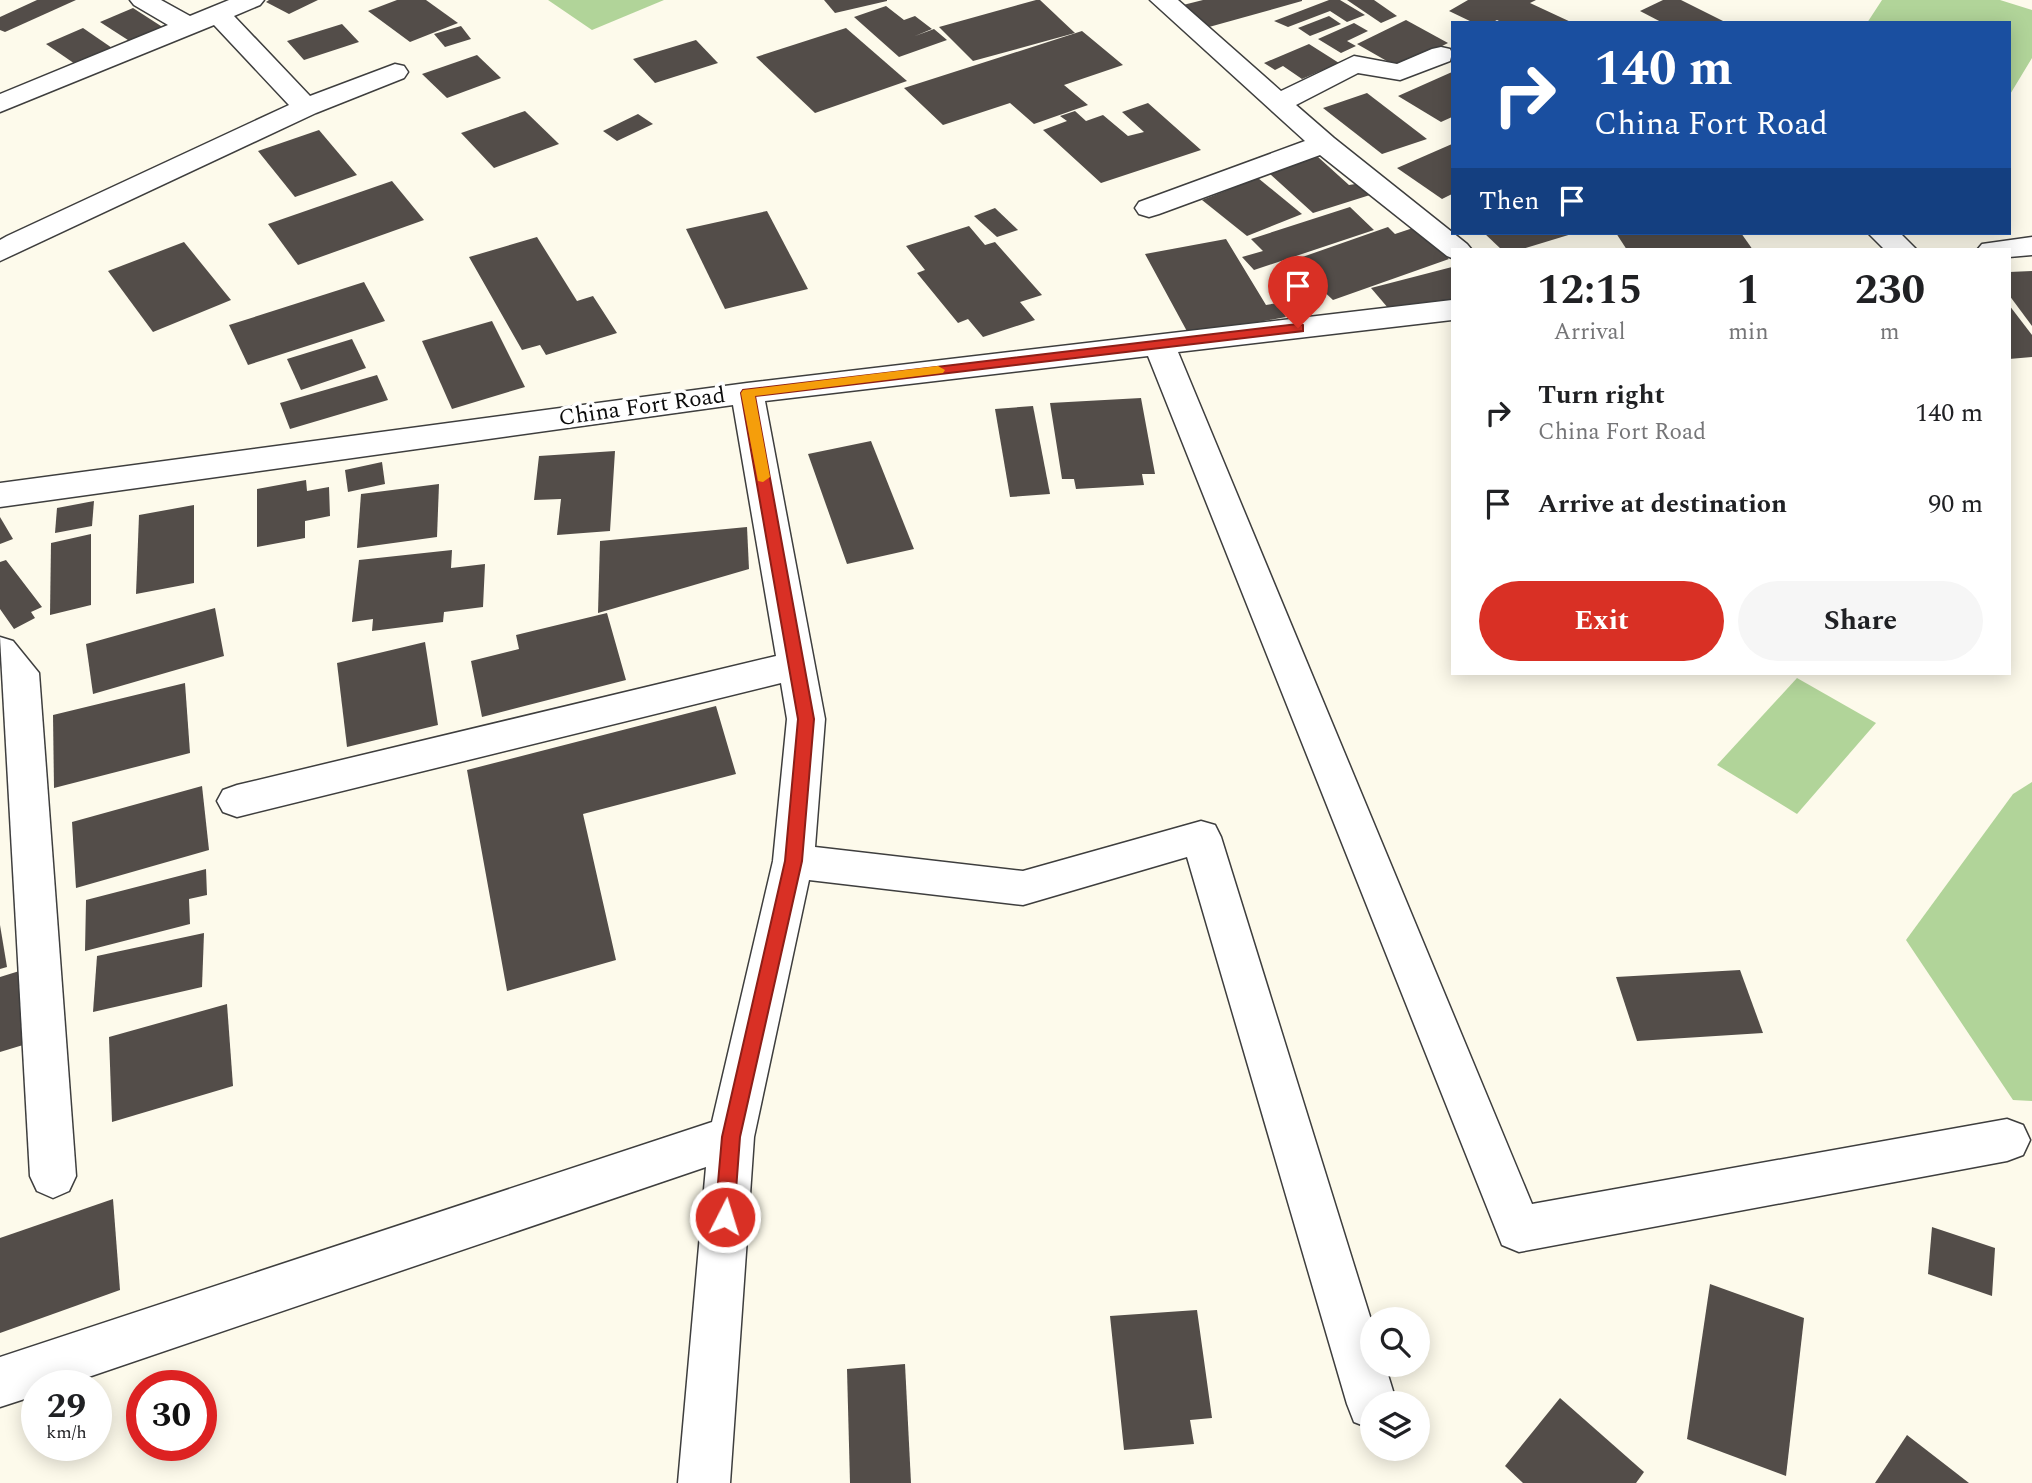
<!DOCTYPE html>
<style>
body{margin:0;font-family:Spectral,serif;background:#f6f6f6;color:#202124;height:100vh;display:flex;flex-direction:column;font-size:26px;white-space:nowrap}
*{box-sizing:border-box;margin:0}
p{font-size:23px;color:#757577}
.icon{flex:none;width:38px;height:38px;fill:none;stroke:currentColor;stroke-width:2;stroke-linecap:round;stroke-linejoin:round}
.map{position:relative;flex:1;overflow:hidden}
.side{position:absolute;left:1451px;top:248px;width:560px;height:427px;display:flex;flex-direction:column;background:#fff;border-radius:0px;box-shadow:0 4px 18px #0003}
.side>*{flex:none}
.banner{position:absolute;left:1451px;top:21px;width:560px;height:214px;border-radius:0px;box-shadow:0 4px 18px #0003;background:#1a4fa0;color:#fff;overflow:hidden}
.controls{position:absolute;left:1360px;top:1307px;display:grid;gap:14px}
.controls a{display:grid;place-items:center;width:70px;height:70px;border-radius:50%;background:#fff;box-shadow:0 4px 18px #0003;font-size:35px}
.speed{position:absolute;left:21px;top:1370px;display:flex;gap:14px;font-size:35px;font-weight:700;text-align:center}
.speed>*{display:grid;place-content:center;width:91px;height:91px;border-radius:50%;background:#fff;box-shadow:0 4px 18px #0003;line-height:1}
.speed small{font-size:18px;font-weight:400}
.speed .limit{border:10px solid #d22;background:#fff;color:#111}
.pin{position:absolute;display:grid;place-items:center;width:60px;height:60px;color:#fff;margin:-72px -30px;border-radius:50% 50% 50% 0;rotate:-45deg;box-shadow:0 0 7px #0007}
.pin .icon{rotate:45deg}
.me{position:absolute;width:77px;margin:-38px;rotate:5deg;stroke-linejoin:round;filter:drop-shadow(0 0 5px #0008)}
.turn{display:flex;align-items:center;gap:24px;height:147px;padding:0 28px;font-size:32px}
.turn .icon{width:91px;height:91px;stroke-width:2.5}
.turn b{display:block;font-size:49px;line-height:60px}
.then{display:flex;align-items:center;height:66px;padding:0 28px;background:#0003;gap:14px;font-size:26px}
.eta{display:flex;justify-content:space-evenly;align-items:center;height:119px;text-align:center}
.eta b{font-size:42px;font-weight:700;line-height:49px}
.button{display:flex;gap:14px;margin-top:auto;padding:14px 28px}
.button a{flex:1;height:80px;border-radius:42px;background:#d93025;color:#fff;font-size:28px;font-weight:700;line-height:80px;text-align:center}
.button a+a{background:#f6f6f6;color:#202124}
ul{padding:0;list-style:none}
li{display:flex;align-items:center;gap:21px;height:91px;padding:0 28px}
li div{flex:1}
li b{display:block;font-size:26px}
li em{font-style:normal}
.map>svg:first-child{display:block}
.forest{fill:#b1d499}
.building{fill:#534d49}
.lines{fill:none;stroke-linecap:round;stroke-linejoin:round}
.minor-casing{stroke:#3e3e3e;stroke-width:3}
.minor{fill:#fff;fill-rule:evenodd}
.route{fill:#d93025;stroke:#8d1f18;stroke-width:2}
.slow{fill:#f59e0b}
.labels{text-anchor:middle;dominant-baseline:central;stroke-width:7;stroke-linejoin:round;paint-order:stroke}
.street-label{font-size:23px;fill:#0b0b0b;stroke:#fff}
</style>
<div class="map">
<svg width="2032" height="1483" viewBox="0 0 2032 1483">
<rect width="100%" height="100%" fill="#fdfaeb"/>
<!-- forest -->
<g class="forest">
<path d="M548,0h116l-72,30z"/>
<path d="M1882,0h118l32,10v48l-23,38v-73h-142z"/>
<path d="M1797,678l79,45 -79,91 -80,-49z"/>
<path d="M2032,782v319l-19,-1 -107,-160 107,-146z"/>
</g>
<!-- building -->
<g class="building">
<path d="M37,0h39l-71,32 -5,-2v-13z"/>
<path d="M269,0h49l-29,14 -23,-12z"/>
<path d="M397,0h29l32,23 -48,19 -42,-31z"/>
<path d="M824,0h63v1l-52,12z"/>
<path d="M1036,0h4l35,33 -102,28 -34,-34z"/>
<path d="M1203,0h99v1l-93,26 -26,-22z"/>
<path d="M1329,0h11l25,15 -18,7 -17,-11 -42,16 -14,-6z"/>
<path d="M1347,0h27l23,16 -16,7z"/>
<path d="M1468,0h68l-6,3 43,20h-70l-6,-3 -6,3h-17l-25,-12z"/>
<path d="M1663,0h18l46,23h-64l-23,-12z"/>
<path d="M886,6l18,14 11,-4 17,13 -17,7 19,-7 13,11 -48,17 -45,-40z"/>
<path d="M133,8l31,20 -33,14 -31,-20z"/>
<path d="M1329,16l12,8 -31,12 -12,-8z"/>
<path d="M1406,20l42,23 -49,25 -42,-24z"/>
<path d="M1354,23l14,8 -21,10 9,5 -15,7 -23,-14z"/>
<path d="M342,24l17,18 -55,18 -17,-19z"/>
<path d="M461,26l10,13 -26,8 -11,-13z"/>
<path d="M83,28l32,22 -37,16 -32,-22z"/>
<path d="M846,28l61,53 -92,32 -59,-56z"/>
<path d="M1082,31l41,34 -59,20 24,20 -54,19 -24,-21 -67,22 -39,-37z"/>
<path d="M696,40l22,23 -63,20 -22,-24z"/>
<path d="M1309,44l30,19 -37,16 -19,-13 -8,4 -11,-7z"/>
<path d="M477,55l24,23 -54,20 -25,-24z"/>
<path d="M1452,72v45l-11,5 -43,-26z"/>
<path d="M1367,93l60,46 -45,15 -59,-46z"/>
<path d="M1148,103l53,47 -100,33 -58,-53 24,-9 -7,-5 15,-5 11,10 17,-6 25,21 16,-4 -22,-20z"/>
<path d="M525,111l34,33 -65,24 -33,-35z"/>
<path d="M638,114l15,10 -36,17 -14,-10z"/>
<path d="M319,130l38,45 -62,22 -37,-46z"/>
<path d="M1452,144v50l-10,5 -45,-31z"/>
<path d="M1318,157l31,28 13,-2 8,12 -57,18 -44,-40z"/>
<path d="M1258,178l44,36 -55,22 -45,-36z"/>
<path d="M392,181l32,39 -126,45 -30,-41z"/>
<path d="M1350,207l24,23 -120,40 -12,-13 21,-6 -12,-12z"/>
<path d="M995,208l23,22 -21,7 -23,-21z"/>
<path d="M767,211l41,78 -83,20 -39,-80z"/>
<path d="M969,226l16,19 10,-3 47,53 -22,7 15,18 -52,17 -15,-18 -10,4 -41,-50 8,-3 -19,-24z"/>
<path d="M1388,227l7,7 18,-6 36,31 -116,41 -42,-39z"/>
<path d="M1484,233h91l-56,17h-17z"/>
<path d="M1616,233h125l12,17h-126z"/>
<path d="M537,237l40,64 16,-5 24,37 -71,22 -6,-10 -18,5 -53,-93z"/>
<path d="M1226,239l40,66 11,-2 9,14 -97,18 -44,-81z"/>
<path d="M184,242l47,58 -78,32 -45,-61z"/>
<path d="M1452,267v32l-58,16 -23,-27z"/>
<path d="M2032,271v55l-23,-31v-23z"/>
<path d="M364,282l21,39 -137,44 -19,-40z"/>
<path d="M2009,305l23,30v22l-23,2z"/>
<path d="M492,321l33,66 -73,22 -30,-68z"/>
<path d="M352,339l14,29 -65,22 -14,-31z"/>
<path d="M377,375l11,25 -98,29 -10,-26z"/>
<path d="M1141,398l14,76h-13l2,11 -68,4 -2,-10h-12l-12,-76z"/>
<path d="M1033,406l17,88 -40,3 -15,-88z"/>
<path d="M871,441l43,108 -67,15 -39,-110z"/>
<path d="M615,451l-5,80 -53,4 4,-36 -27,1 5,-44z"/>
<path d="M382,462l3,22 -37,8 -3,-22z"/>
<path d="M306,480l1,11 22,-4 1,29 -25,5v17l-48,9v-58z"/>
<path d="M439,484l-2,53 -80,11 4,-54z"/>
<path d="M94,501l-2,25 -37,7 2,-25z"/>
<path d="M194,505v78l-58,11 3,-79z"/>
<path d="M0,517l13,22 -13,5z"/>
<path d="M747,527l2,42 -151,44 2,-72z"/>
<path d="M91,534v71l-41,10 1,-72z"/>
<path d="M452,550l-1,18 34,-4 -2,43 -39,5 -1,10 -71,9 1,-12 -21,3 7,-62z"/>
<path d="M6,560l36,47 -11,5 4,6 -21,11 -14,-20v-47z"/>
<path d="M215,608l9,48 -131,38 -7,-50z"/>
<path d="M607,613l19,67 -144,37 -11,-56 48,-12 -3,-14z"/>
<path d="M425,642l13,83 -91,22 -10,-84z"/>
<path d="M185,683l5,70 -136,35 -1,-73z"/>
<path d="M716,706l20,68 -153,40 33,146 -109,31 -40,-221z"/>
<path d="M202,786l7,64 -133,38 -4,-66z"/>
<path d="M206,869l1,26 -18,4 1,25 -105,27 1,-51z"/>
<path d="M0,925l7,42 -7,2z"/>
<path d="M204,933l-2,54 -109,25 4,-56z"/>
<path d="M29,968l4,74 -33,10v-75z"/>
<path d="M1740,970l23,63 -126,8 -21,-64z"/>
<path d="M227,1004l6,82 -121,36 -3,-85z"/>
<path d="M113,1199l7,91 -120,43v-95z"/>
<path d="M1932,1227l63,21 -3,48 -64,-22z"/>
<path d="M1710,1284l94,34 -18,158 -99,-37z"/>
<path d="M1197,1310l15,108 -22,2 4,24 -70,6 -14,-134z"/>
<path d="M905,1364l6,119h-61l-3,-114z"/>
<path d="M1560,1398l84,74 -8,11h-113l-18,-17z"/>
<path d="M1907,1435l62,48h-94z"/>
</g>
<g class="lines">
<!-- minor casing -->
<g class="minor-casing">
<g id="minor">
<path d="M130,0h31l29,16 39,-16h35l-4,5 -26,11 76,80 85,-32 9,2 4,6 -4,6 -88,35 -316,148v-21l7,-4 282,-131 -75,-80 -214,87v-18l168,-69 -34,-20z"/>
<path d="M1150,0h28l103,91 73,-35 43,8 35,-15 9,-2 9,2 2,4 -2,8 -50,19 -42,-7 -62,32 38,33 133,106 5,6h-20v8l-5,-2 -127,-101 -161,59 -10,3 -10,-3 -4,-6 4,-6 166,-61z"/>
<path d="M1868,233h32l17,17h-32z"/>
<path d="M2032,237v18l-23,2v-7h-32l5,-6z"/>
<path d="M1452,300v20l-274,32 354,852 475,-85 16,6 7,15 -7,15 -16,6 -488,91 -17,-7 -354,-889 -383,45 60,318 -10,128 208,24 178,-50 14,4 6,12 151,486v42h13l12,39h-25v25l-18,-7 -7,-18 -160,-547 -164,48 -214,-25 -55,257 -24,346h-52l28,-316 -644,219h-25v9l-37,12v-50l712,-235 61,-261 14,-142 -6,-36 -544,134 -14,-5 -6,-11 6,-11 14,-5 539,-129 -43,-251 -733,102v-24l747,-100z"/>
<path d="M0,637l13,4 26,32 37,503 -7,15 -16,7 -16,-7 -7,-15z"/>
</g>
</g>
<!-- minor -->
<use href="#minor" class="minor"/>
</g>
<!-- route -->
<path class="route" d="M1298,324l5,1v6l-548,65 59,323 -12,142 -62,276 -6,80 -2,7 -7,2 -7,-2 -3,-7 7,-80 63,-276 13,-142 -57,-326 2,-3z"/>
<!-- slow -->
<path class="slow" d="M938,366l7,4 -2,3 -188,23 15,81 -7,5 -5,-1 -17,-88 2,-3z"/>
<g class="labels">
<!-- street labels -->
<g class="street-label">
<text transform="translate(642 407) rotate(-8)">China Fort Road</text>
</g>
</g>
</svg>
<div class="controls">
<a><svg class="icon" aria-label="search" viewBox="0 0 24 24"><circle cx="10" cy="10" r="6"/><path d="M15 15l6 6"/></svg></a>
<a><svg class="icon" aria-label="layers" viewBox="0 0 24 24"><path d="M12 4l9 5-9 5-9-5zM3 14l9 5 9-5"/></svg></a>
</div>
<div class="speed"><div>29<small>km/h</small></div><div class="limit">30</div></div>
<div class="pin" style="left:1298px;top:328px;background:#d93025"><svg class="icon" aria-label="arrive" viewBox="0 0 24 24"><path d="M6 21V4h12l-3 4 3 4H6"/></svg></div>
<svg class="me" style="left:725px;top:1217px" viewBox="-20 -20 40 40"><circle r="17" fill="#d93025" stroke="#fff" stroke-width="3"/><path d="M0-11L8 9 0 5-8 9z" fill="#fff"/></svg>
<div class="banner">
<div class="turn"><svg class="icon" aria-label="right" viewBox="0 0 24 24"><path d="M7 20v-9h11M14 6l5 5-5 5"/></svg><div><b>140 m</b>China Fort Road</div></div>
<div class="then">Then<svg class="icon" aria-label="arrive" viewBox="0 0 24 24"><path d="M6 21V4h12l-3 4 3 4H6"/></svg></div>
</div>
<section class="side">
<div class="eta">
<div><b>12:15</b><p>Arrival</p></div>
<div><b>1</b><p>min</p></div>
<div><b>230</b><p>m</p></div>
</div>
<ul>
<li><svg class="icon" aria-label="right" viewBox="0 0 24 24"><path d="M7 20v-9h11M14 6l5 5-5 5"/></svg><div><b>Turn right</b><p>China Fort Road</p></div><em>140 m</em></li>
<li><svg class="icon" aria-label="arrive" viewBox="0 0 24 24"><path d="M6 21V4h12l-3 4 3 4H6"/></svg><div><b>Arrive at destination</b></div><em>90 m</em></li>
</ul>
<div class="button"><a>Exit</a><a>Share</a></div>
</section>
</div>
